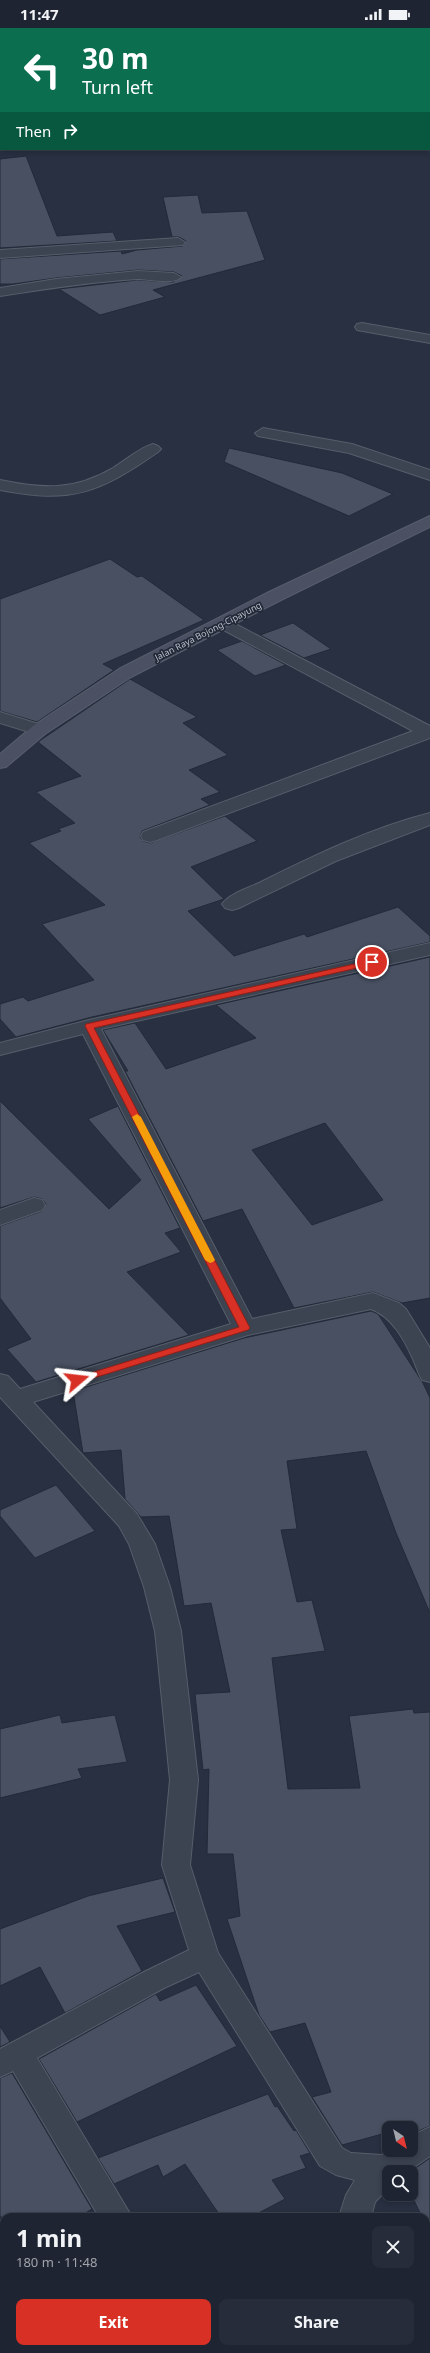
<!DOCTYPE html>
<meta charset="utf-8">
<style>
body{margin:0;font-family:"Noto Sans",sans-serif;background:#262c39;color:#f1f3f6;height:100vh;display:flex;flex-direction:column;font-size:15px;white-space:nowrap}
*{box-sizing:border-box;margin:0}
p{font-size:13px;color:#a1a4ab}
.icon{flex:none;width:22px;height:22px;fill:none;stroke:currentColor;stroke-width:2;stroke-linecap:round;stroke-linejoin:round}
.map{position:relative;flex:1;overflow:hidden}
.details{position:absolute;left:0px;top:2185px;width:430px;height:140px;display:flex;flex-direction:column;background:#1e2431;border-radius:12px 12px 0 0;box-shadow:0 2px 6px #0003,0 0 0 1px #3c414d}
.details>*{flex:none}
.guide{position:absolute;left:0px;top:0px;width:430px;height:122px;box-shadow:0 2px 6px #0003,0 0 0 1px #3c414d;background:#0b6e4f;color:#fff;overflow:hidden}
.needle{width:26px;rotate:145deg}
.tools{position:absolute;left:382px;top:2093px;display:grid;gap:8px}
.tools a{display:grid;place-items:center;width:36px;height:36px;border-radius:8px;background:#1e2431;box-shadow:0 2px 6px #0003,0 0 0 1px #3c414d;font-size:20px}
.pin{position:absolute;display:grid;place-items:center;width:34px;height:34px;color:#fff;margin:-17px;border:2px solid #fff;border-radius:50%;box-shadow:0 1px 4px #0007}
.me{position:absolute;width:44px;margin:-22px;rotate:73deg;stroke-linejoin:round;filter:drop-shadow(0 0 3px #0008)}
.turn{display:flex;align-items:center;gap:14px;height:84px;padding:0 16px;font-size:18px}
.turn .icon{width:52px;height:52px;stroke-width:2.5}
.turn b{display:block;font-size:28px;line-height:34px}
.then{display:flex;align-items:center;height:38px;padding:0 16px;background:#0003;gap:8px;font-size:15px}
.round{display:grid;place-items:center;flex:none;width:42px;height:42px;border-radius:8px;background:#262c39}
.summary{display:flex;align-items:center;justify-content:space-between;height:68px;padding:0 16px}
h1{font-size:24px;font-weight:700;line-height:30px}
.primary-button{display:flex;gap:8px;margin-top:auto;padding:8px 16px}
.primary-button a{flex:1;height:46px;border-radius:8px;background:#d93025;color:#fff;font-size:16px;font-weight:700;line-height:46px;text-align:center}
.primary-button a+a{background:#262c39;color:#f1f3f6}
.status{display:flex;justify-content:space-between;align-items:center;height:28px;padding:0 20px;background:#1e2431;direction:ltr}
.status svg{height:11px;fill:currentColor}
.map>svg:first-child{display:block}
.building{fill:#485062;stroke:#232a38;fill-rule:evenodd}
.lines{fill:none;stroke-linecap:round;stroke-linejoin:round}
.street-casing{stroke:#575e6b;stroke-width:2}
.secondary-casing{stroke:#575e6b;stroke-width:2}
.street{fill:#3c4351;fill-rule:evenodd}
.secondary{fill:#4b5163;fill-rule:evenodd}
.route{fill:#d93025;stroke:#8d1f18}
.slow{fill:#f59e0b}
.labels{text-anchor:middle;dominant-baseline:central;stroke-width:3.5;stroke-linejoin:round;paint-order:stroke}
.far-street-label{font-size:9px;fill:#b9becb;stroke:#212836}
</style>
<div class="status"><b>11:47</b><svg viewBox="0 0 49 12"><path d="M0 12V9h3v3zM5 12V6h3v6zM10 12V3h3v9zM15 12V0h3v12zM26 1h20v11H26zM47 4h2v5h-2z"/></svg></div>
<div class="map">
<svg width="430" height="2325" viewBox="0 0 430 2325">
<rect width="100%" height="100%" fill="#283041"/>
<!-- building -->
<g class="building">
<path d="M26,128l31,80 56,-4 4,9 -117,7v-89z"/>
<path d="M198,167l4,18 45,-2 18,49 -112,30 12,7 -65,18 -41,-26 78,-9 36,2 9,-6 -8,-4 -36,-2 -82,8 -43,6h-13v-25l121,-8 1,3 15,-4 46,-4 3,-5 -7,-4h-7l-9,-40z"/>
<path d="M229,420l113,25 51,21 -44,22 -125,-54z"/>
<path d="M110,531l27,18 5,-1 62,44 -101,44 11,6 -77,52 -37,-11v-112z"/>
<path d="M293,595l38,26 -27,9 -44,-23z"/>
<path d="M242,613l44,24 -31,11 -38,-26z"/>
<path d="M130,651l67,38 -14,6 45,32 -39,15 31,22 -19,7 9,6 -68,26 -2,6 3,4 7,2 75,-27 32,25 -66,26 33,32 -36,12 46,45 70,-22 3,3 91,-30 32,29v6l-338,75 -76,20 -16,-18v-15l23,-7 5,4 66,-21 -52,-56 63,-19 -76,-62 32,-12 -3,-2 17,-6 -39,-31 45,-16 -43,-34z"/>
<path d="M430,929v341l-28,5 -29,-11 -79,16 -52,-99 -39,12 -78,-150h3l-25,-41 32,-7 31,46 90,-31 -40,-33zM325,1095l58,77 -71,25 -60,-75z"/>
<path d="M0,1073l109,108 32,-29 -53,-61 30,-13 62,122 -15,5 16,19 -54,20 62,63 -153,47 -29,-33 24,-10 -31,-41v-72l42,-15 4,-7 -4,-5 -8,-2 -34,11z"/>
<path d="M371,1283l7,3 45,69 7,15v215l-34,-80 -30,-82 -79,10 10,68 -16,1 16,72 15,-2 13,51 -53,7 16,131 72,-1 -11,-72 64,-7 1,4 16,-1v414l-19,8v-6h-22v20l-7,-14 -40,11 -30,-48 19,-5 -26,-69 -35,9 -11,-17 -32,-96 13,-3 -7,-62h-26l2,-85 -6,1 -8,-76 35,-2 -19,-89 -27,3 -15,-90 -28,1 -16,-18 -4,-49 -38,3 -10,-62 171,-53z"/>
<path d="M56,1457l39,46 -60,27 -35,-42v-6z"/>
<path d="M60,1687l2,8 53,-8 12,47 -49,7 4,9 -82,20v-69z"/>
<path d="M163,1850l12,34 -58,14 25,45 -77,42 -25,-46 -40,19v-57l88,-33z"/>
<path d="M196,1957l41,61 -160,76 -38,-63 117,-65 4,7z"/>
<path d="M0,1998l10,16 -10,5z"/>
<path d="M12,2045l80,136 -13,8h-79v-139z"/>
<path d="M268,2066l7,13 2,-1 17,25 2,-1 14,23 -10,3 6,12 -34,12 13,19 -34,18h-30l-36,-53 -22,13 -5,-12 -44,19 -16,-26z"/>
<path d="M430,2130v75l-4,-8v-8h-4l-11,-23 -1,-22z"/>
</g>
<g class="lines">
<!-- street casing -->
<g class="street-casing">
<g id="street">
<path d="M178,210l7,4 -2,3 -183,13v-8z"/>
<path d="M138,243l36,2 7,4c-6,8 -34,2 -44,2 -46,3 -92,10 -137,17v-8l56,-9z"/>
<path d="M362,295l68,12v8l-73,-13 -2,-3 2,-3z"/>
<path d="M263,400l89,16 78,26v10l-81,-27 -91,-17 -3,-3z"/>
<path d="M153,416l5,2 3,3 -3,3c-59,41 -86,52 -158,38v-10c44,9 73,11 113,-12 13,-8 26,-20 40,-24z"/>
<path d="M224,590l206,108v12l-273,102 -7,2 -7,-2 -2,-4 2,-4 270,-101 -195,-104 -2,-4 2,-4z"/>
<path d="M0,684l45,14 3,4 -3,4 -6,1 -39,-12z"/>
<path d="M430,785v12l-94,36 -97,47 -7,2 -7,-2 -3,-4c7,-10 26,-16 37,-21 54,-27 112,-55 171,-70z"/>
<path d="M430,915v12l-329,74 151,290 121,-26 26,10 7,6 24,39v34l-8,-2c-4,-7 -6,-14 -9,-21 -9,-20 -21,-42 -42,-50l-123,26 -215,67 104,112 18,30 15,43 11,44 17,149 -8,85 28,88 124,195 9,5 31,2 8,-5h21v-14l19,-9v29l-23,16h-18v15l-14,15 -4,15h-32l7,-22 9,-15 -19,-5 -16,-9 -121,-194 -35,16 -127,70 95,159h-33l-86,-146 -13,6v-28l144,-77 45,-22 -27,-85 8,-85 -15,-149 -11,-44 -15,-43 -10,-18 -119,-129v-23l8,2 12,13 211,-65 -148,-290 -83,21v-12l89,-23z"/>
<path d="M34,1170l8,2 3,5 -3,5 -42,15v-15z"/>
<path d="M178,2321h32l2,4h-32z"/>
<path d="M383,2321h32l2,4h-32z"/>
</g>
</g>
<!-- secondary casing -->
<g class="secondary-casing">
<g id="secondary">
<path d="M393,0h12l1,1h-12z"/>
<path d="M429,26l1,1v8l-1,-1z"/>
<path d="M430,488v11l-149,73 -150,77 -86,57 -39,33 -6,1v-14l33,-28 86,-57 150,-77z"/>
</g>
</g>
<!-- street -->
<use href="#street" class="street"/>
<!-- secondary -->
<use href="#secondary" class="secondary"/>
</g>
<!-- route -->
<path class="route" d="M372,932l4,2 -1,2 -281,64 156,300 -2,2 -167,52h-7v-4l165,-51 -154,-301 1,-2z"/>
<!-- slow -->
<path class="slow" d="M137,1086l4,3 74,143 -2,2 -3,1 -5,-3 -73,-143z"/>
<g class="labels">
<!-- far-street labels -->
<g class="far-street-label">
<text transform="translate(208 603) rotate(-27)">Jalan Raya Bojong-Cipayung</text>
</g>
</g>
</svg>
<div class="tools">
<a><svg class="needle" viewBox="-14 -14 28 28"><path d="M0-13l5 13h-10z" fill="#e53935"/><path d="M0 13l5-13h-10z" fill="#a1a4ab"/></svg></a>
<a><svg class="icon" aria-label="search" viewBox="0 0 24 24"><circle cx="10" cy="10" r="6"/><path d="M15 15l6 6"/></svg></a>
</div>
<div class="pin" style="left:372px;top:934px;background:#d93025"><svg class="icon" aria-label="arrive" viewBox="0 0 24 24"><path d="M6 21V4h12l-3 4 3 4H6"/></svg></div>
<svg class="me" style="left:77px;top:1352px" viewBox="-20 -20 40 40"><path d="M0-17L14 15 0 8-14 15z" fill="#d93025" stroke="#fff" stroke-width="4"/></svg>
<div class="guide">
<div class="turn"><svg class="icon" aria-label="left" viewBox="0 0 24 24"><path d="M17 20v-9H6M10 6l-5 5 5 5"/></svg><div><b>30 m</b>Turn left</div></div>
<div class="then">Then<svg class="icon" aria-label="right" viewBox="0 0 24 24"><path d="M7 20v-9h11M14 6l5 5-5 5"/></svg></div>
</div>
<section class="details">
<div class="summary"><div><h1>1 min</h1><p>180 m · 11:48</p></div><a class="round"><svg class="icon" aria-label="close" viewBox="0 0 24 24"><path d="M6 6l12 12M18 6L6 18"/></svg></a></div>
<div class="primary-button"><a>Exit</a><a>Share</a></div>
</section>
</div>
